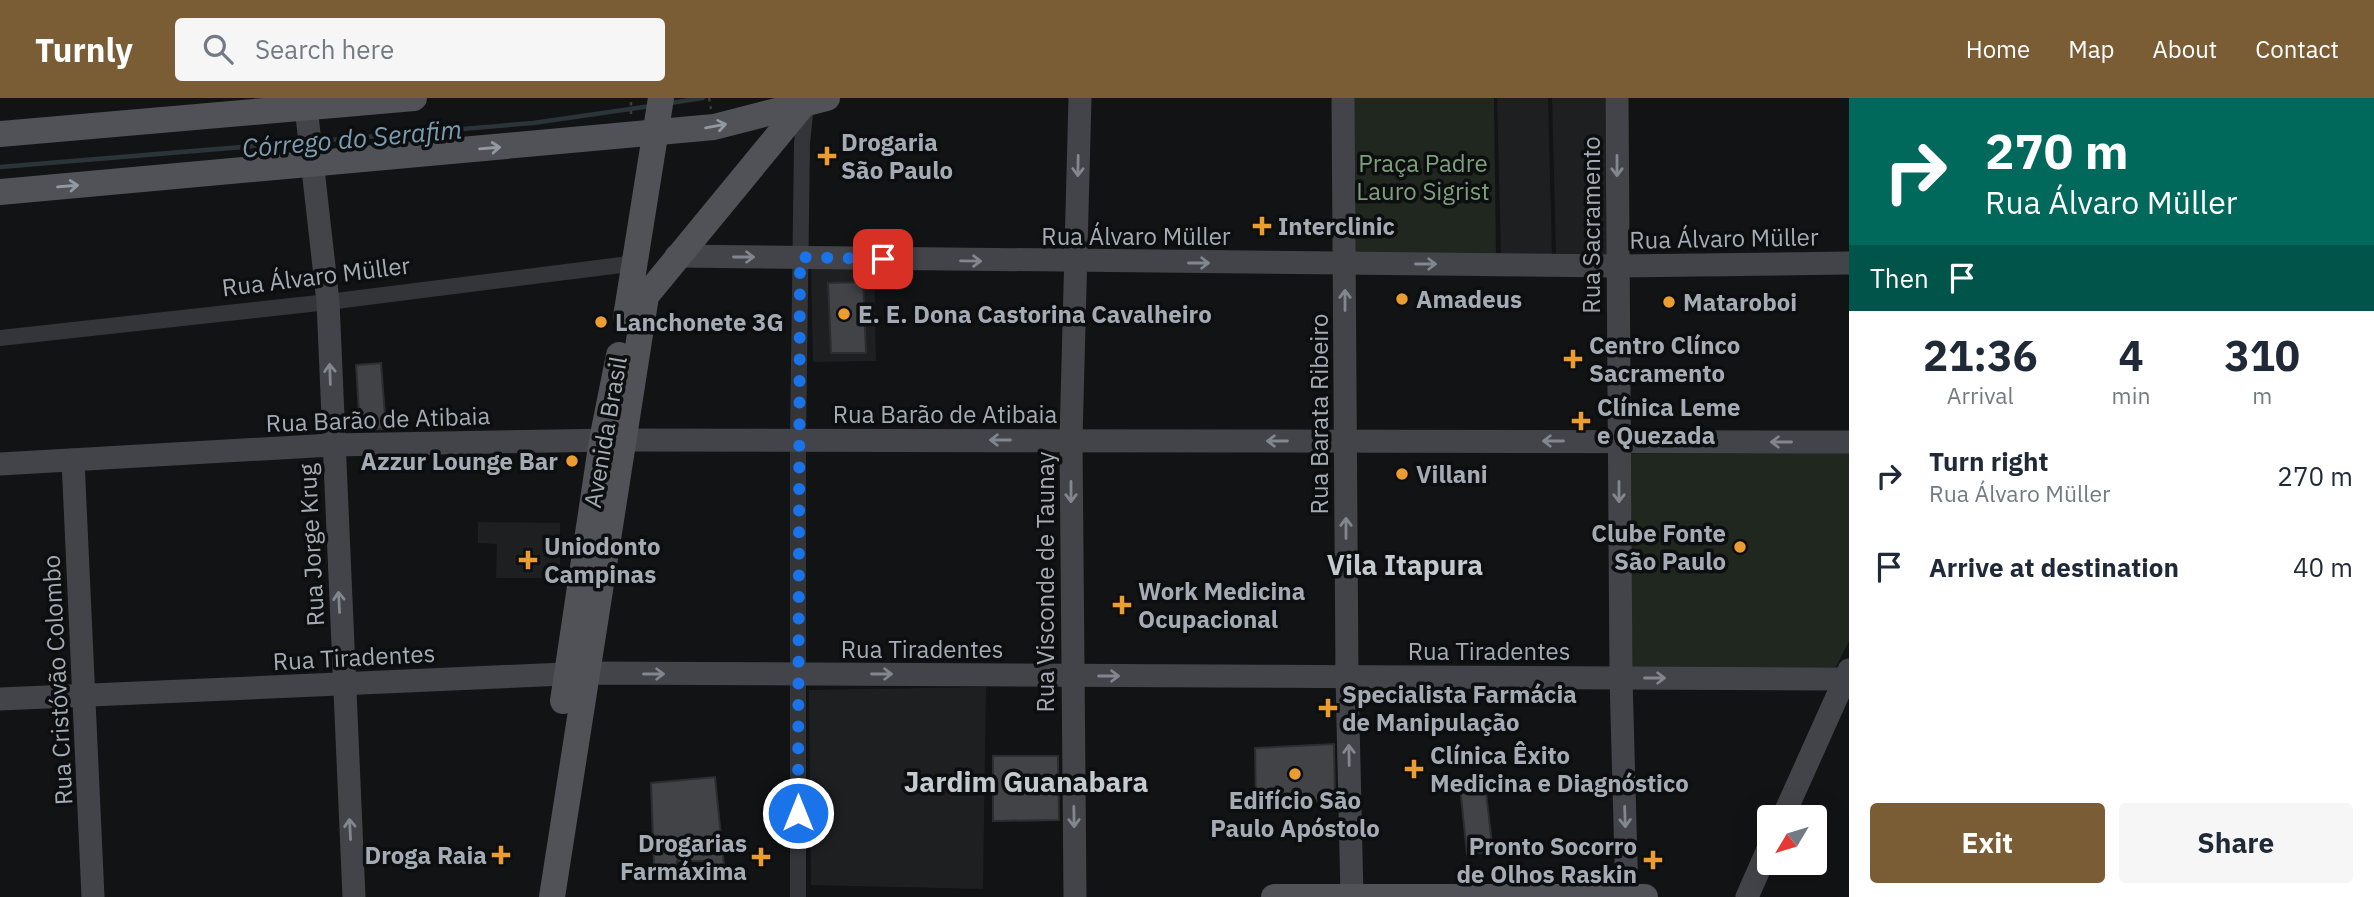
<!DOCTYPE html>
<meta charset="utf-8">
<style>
body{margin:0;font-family:"IBM Plex Sans",sans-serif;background:#f6f6f7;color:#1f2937;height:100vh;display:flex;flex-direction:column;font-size:26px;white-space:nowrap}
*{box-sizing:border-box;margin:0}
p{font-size:23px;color:#747a83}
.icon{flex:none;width:38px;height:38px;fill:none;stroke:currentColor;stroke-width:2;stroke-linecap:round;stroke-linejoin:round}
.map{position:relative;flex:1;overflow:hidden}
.details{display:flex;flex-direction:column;background:#fff;width:525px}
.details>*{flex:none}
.top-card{background:#00695c;color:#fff;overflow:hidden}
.needle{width:46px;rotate:232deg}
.controls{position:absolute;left:1757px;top:707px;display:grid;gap:14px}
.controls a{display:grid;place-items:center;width:70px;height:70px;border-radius:7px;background:#fff;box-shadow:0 7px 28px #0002;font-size:35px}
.pin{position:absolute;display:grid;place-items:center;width:60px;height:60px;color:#fff;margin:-30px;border-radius:14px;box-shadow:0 4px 10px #0006}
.me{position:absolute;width:77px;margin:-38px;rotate:0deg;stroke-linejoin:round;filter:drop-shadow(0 0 5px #0008)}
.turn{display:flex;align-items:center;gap:24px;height:147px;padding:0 21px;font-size:32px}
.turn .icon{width:91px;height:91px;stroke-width:2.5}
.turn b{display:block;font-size:49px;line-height:60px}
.then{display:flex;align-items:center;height:66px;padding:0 21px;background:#0003;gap:14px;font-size:26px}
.eta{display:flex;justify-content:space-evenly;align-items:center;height:119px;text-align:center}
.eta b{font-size:42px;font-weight:700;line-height:49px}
.cta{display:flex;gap:14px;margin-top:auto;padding:14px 21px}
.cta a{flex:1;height:80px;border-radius:7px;background:#7b5d35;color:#fff;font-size:28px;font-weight:700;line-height:80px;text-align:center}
.cta a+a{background:#f6f6f7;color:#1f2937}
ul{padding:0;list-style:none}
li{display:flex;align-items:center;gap:21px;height:91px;padding:0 21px}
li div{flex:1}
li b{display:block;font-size:26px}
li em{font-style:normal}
header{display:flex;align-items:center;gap:42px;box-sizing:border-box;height:98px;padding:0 35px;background:#7b5d35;color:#fff}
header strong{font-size:33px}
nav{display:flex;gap:38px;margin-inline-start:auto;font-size:24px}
.search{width:490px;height:63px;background:#f6f6f7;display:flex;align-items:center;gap:18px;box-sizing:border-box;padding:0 24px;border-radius:7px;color:#747a83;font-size:26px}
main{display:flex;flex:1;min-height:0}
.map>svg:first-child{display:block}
.built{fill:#1e1f21}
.green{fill:#1f271f}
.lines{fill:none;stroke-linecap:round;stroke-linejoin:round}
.stream{stroke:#2b3439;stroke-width:4.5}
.building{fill:#414347;stroke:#2c2d30;stroke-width:2}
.path{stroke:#3a3c40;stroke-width:2.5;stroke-dasharray:3.5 5;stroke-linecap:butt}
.street{stroke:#343539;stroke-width:16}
.secondary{stroke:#424449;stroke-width:23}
.primary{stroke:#505258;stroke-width:26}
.oneway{stroke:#9399a2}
.oneway2{stroke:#82878f}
.route{stroke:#1a73e8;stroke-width:12;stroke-dasharray:0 21.6}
.poi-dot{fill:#ec9d32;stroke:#0d0e0f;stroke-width:2.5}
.labels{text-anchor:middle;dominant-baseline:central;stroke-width:7;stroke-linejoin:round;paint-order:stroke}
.poi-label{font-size:24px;font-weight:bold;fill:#a4abb4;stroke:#0d0e0f;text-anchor:start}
.park-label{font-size:24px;fill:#7d9f7c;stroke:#0d0e0f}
.street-label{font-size:24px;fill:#a4abb4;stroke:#0d0e0f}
.water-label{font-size:26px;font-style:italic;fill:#7c9baf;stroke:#0d0e0f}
.quarter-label{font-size:28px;font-weight:bold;fill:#c5c9d0;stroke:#0d0e0f}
</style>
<header>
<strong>Turnly</strong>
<div class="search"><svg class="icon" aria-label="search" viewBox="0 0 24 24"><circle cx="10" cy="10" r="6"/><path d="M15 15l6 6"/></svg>Search here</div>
<nav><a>Home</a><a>Map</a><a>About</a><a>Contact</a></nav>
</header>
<main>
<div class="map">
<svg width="1849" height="799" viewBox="0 0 1849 799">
<rect width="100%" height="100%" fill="#121314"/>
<!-- built -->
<g class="built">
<path d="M1497,0h51l4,157 -51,1z"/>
<path d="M1552,0h53l3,157 -52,1z"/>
<path d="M811,167l63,1 2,95 -63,1z"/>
<path d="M478,424l82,1v55h-64l1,-34 -19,-1z"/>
<path d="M986,589l-3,202 -172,-4 -2,-195z"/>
</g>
<!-- green -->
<g class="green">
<path d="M1349,0h145l2,157h-143z"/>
<path d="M1849,355v188l-13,26 -204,2 -1,-215z"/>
</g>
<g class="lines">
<!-- stream -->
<g class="stream">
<path d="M670,5l33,-5"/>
<path d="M318,43l215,-18 118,-17"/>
<path d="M0,69l303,-25"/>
</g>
</g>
<!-- building -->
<g class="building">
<path d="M863,184l3,71h-35l-3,-70z"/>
<path d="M381,265l5,66 -26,1 -4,-65z"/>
<path d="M1334,646l1,56 -79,3 -1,-55z"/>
<path d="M993,658h65l1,64 -66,1z"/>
<path d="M715,679l9,89h-14l1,-5h-34l-1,5h-22l-3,-83z"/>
<path d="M1485,686l8,68 -26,2 -7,-67z"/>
</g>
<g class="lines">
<!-- path -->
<g class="path">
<path d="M709,0l2,11"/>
<path d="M631,16v-16"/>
</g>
<!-- street -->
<g class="street">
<path d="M0,240l328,-36 309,-39"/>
<path d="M798,799v-457l4,-297 4,-38"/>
</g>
<!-- secondary -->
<g class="secondary">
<path d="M305,0l23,204 26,595"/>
<path d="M1343,0l4,579 5,220"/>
<path d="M1617,0l4,580 6,219"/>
<path d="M676,158l942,10 231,-3"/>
<path d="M73,362l20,437"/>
<path d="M0,366l332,-19 281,-5 1236,2"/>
<path d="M0,601l586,-26 1259,6"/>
<path d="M1783,719l66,-147"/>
<path d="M1075,799l-4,-458 9,-341"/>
<path d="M1747,799l22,-50"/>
</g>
<!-- primary -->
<g class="primary">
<path d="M0,36l414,-36"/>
<path d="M0,94l714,-65 113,-29"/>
<path d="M626,219l35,-219"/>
<path d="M563,603l39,-261 17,-85"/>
<path d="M552,799l94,-601 157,-191"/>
<path d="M1274,799h371"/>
</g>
</g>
<!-- one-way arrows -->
<defs><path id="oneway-shaft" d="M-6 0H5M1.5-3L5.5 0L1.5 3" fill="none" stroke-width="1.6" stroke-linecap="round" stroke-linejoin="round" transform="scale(1.75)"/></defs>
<g class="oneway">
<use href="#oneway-shaft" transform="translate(716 28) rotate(-10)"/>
<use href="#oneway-shaft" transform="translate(490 50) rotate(-5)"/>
<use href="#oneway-shaft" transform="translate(68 88) rotate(-5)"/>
</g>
<g class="oneway2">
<use href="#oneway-shaft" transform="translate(1078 68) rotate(91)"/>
<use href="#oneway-shaft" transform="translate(1617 68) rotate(90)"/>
<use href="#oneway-shaft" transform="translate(744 159)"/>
<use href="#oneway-shaft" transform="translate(971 163) rotate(1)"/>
<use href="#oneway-shaft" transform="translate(1199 165)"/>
<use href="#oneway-shaft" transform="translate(1426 166)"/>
<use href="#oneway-shaft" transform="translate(1345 202) rotate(-90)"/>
<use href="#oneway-shaft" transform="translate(330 276) rotate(-92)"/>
<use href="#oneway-shaft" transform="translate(1000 342) rotate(180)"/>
<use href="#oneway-shaft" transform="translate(1277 343) rotate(-180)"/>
<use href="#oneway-shaft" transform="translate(1553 343) rotate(-180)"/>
<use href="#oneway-shaft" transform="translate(1781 344) rotate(-180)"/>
<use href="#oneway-shaft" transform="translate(1071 394) rotate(90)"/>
<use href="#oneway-shaft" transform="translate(1619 394) rotate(90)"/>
<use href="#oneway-shaft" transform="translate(1346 430) rotate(-90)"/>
<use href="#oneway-shaft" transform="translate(339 504) rotate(-93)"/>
<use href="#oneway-shaft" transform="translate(654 576)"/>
<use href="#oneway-shaft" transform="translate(882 576)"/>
<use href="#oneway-shaft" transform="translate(1109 578)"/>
<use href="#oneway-shaft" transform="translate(1655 580)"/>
<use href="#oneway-shaft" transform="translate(1349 657) rotate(-91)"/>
<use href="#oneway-shaft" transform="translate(1074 719) rotate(89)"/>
<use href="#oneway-shaft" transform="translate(1625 719) rotate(88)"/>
<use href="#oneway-shaft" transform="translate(350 731) rotate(-93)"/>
</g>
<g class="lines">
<!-- route -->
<path class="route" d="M798,715l2,-556 83,2"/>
</g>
<!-- markers -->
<g class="poi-dot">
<path d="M823.5 47.5h7v7h7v7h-7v7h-7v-7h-7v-7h7z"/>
<path d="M1258.5 117.5h7v7h7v7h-7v7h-7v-7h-7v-7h7z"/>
<circle cx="1402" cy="201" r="7"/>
<circle cx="1669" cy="204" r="7"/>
<circle cx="844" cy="216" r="7"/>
<circle cx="601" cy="224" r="7"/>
<path d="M1569.5 250.5h7v7h7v7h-7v7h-7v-7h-7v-7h7z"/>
<path d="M1577.5 312.5h7v7h7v7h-7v7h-7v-7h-7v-7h7z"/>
<circle cx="572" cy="363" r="7"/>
<circle cx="1402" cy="376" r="7"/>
<circle cx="1740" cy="449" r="7"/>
<path d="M524.5 451.5h7v7h7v7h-7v7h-7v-7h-7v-7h7z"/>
<path d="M1118.5 496.5h7v7h7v7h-7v7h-7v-7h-7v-7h7z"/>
<path d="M1324.5 599.5h7v7h7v7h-7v7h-7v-7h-7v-7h7z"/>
<path d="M1410.5 660.5h7v7h7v7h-7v7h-7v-7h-7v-7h7z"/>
<circle cx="1295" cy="676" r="7"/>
<path d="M497.5 746.5h7v7h7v7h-7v7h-7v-7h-7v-7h7z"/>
<path d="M757.5 748.5h7v7h7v7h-7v7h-7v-7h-7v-7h7z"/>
<path d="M1649.5 751.5h7v7h7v7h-7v7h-7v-7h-7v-7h7z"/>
</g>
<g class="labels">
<!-- poi labels -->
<g class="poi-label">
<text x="841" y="44">Drogaria<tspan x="841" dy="28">São Paulo</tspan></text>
<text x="1278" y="128">Interclinic</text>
<text x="1416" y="201">Amadeus</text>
<text x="1683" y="204">Mataroboi</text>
<text x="858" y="216">E. E. Dona Castorina Cavalheiro</text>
<text x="615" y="224">Lanchonete 3G</text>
<text x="1589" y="247">Centro Clínco<tspan x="1589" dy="28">Sacramento</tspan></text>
<text x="1597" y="309">Clínica Leme<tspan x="1597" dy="28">e Quezada</tspan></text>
<text x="558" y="363" text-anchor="end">Azzur Lounge Bar</text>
<text x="1416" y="376">Villani</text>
<text x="1726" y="435" text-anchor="end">Clube Fonte<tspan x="1726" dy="28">São Paulo</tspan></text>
<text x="544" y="448">Uniodonto<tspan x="544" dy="28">Campinas</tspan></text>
<text x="1138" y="493">Work Medicina<tspan x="1138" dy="28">Ocupacional</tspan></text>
<text x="1342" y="596">Specialista Farmácia<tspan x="1342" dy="28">de Manipulação</tspan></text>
<text x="1430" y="657">Clínica Êxito<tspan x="1430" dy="28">Medicina e Diagnóstico</tspan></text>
<text x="1295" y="702" text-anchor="middle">Edifício São<tspan x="1295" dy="28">Paulo Apóstolo</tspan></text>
<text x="747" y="745" text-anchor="end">Drogarias<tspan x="747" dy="28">Farmáxima</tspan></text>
<text x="1637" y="748" text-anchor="end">Pronto Socorro<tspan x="1637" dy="28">de Olhos Raskin</tspan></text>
<text x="487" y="757" text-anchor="end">Droga Raia</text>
</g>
<!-- park labels -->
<g class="park-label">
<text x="1423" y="65">Praça Padre<tspan x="1423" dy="28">Lauro Sigrist</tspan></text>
</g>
<!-- street labels -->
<g class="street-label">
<text transform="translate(1591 127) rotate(-90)">Rua Sacramento</text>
<text x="1136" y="138">Rua Álvaro Müller</text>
<text transform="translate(1724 140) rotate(-1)">Rua Álvaro Müller</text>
<text transform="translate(316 178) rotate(-7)">Rua Álvaro Müller</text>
<text x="945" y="316">Rua Barão de Atibaia</text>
<text transform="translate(1319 316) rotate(-90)">Rua Barata Ribeiro</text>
<text transform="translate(378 321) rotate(-2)">Rua Barão de Atibaia</text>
<text transform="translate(605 334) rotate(-80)">Avenida Brasil</text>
<text transform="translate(311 447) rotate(-93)">Rua Jorge Krug</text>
<text transform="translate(1045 484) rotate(-90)">Rua Visconde de Taunay</text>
<text x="922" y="551">Rua Tiradentes</text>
<text x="1489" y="553">Rua Tiradentes</text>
<text transform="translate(354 559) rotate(-3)">Rua Tiradentes</text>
<text transform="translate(57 582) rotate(-93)">Rua Cristóvão Colombo</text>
</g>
<!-- water labels -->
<g class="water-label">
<text transform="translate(352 40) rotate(-5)">Córrego do Serafim</text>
</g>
<!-- quarter labels -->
<g class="quarter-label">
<text x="1405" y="466">Vila Itapura</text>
<text x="1026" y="683">Jardim Guanabara</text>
</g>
</g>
</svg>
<div class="controls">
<a><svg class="needle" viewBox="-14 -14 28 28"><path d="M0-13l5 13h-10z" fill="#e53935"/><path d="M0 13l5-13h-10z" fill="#747a83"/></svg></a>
</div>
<div class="pin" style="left:883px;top:161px;background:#d93025"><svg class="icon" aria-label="arrive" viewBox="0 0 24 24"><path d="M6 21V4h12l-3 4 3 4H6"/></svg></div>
<svg class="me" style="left:798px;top:715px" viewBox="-20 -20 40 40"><circle r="17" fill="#1a73e8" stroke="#fff" stroke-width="3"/><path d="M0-11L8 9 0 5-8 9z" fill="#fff"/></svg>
</div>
<section class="details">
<div class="top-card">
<div class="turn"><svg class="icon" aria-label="right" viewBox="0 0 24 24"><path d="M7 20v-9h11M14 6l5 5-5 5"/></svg><div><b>270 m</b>Rua Álvaro Müller</div></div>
<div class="then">Then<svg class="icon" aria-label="arrive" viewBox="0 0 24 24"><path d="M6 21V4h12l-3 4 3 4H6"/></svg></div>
</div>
<div class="eta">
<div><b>21:36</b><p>Arrival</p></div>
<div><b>4</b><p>min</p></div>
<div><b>310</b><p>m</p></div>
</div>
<ul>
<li><svg class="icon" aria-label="right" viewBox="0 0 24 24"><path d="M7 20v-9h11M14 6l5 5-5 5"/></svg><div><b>Turn right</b><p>Rua Álvaro Müller</p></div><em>270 m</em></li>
<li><svg class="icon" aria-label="arrive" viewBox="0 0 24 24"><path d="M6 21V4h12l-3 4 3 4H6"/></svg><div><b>Arrive at destination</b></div><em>40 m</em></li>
</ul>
<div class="cta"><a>Exit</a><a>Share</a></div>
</section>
</main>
